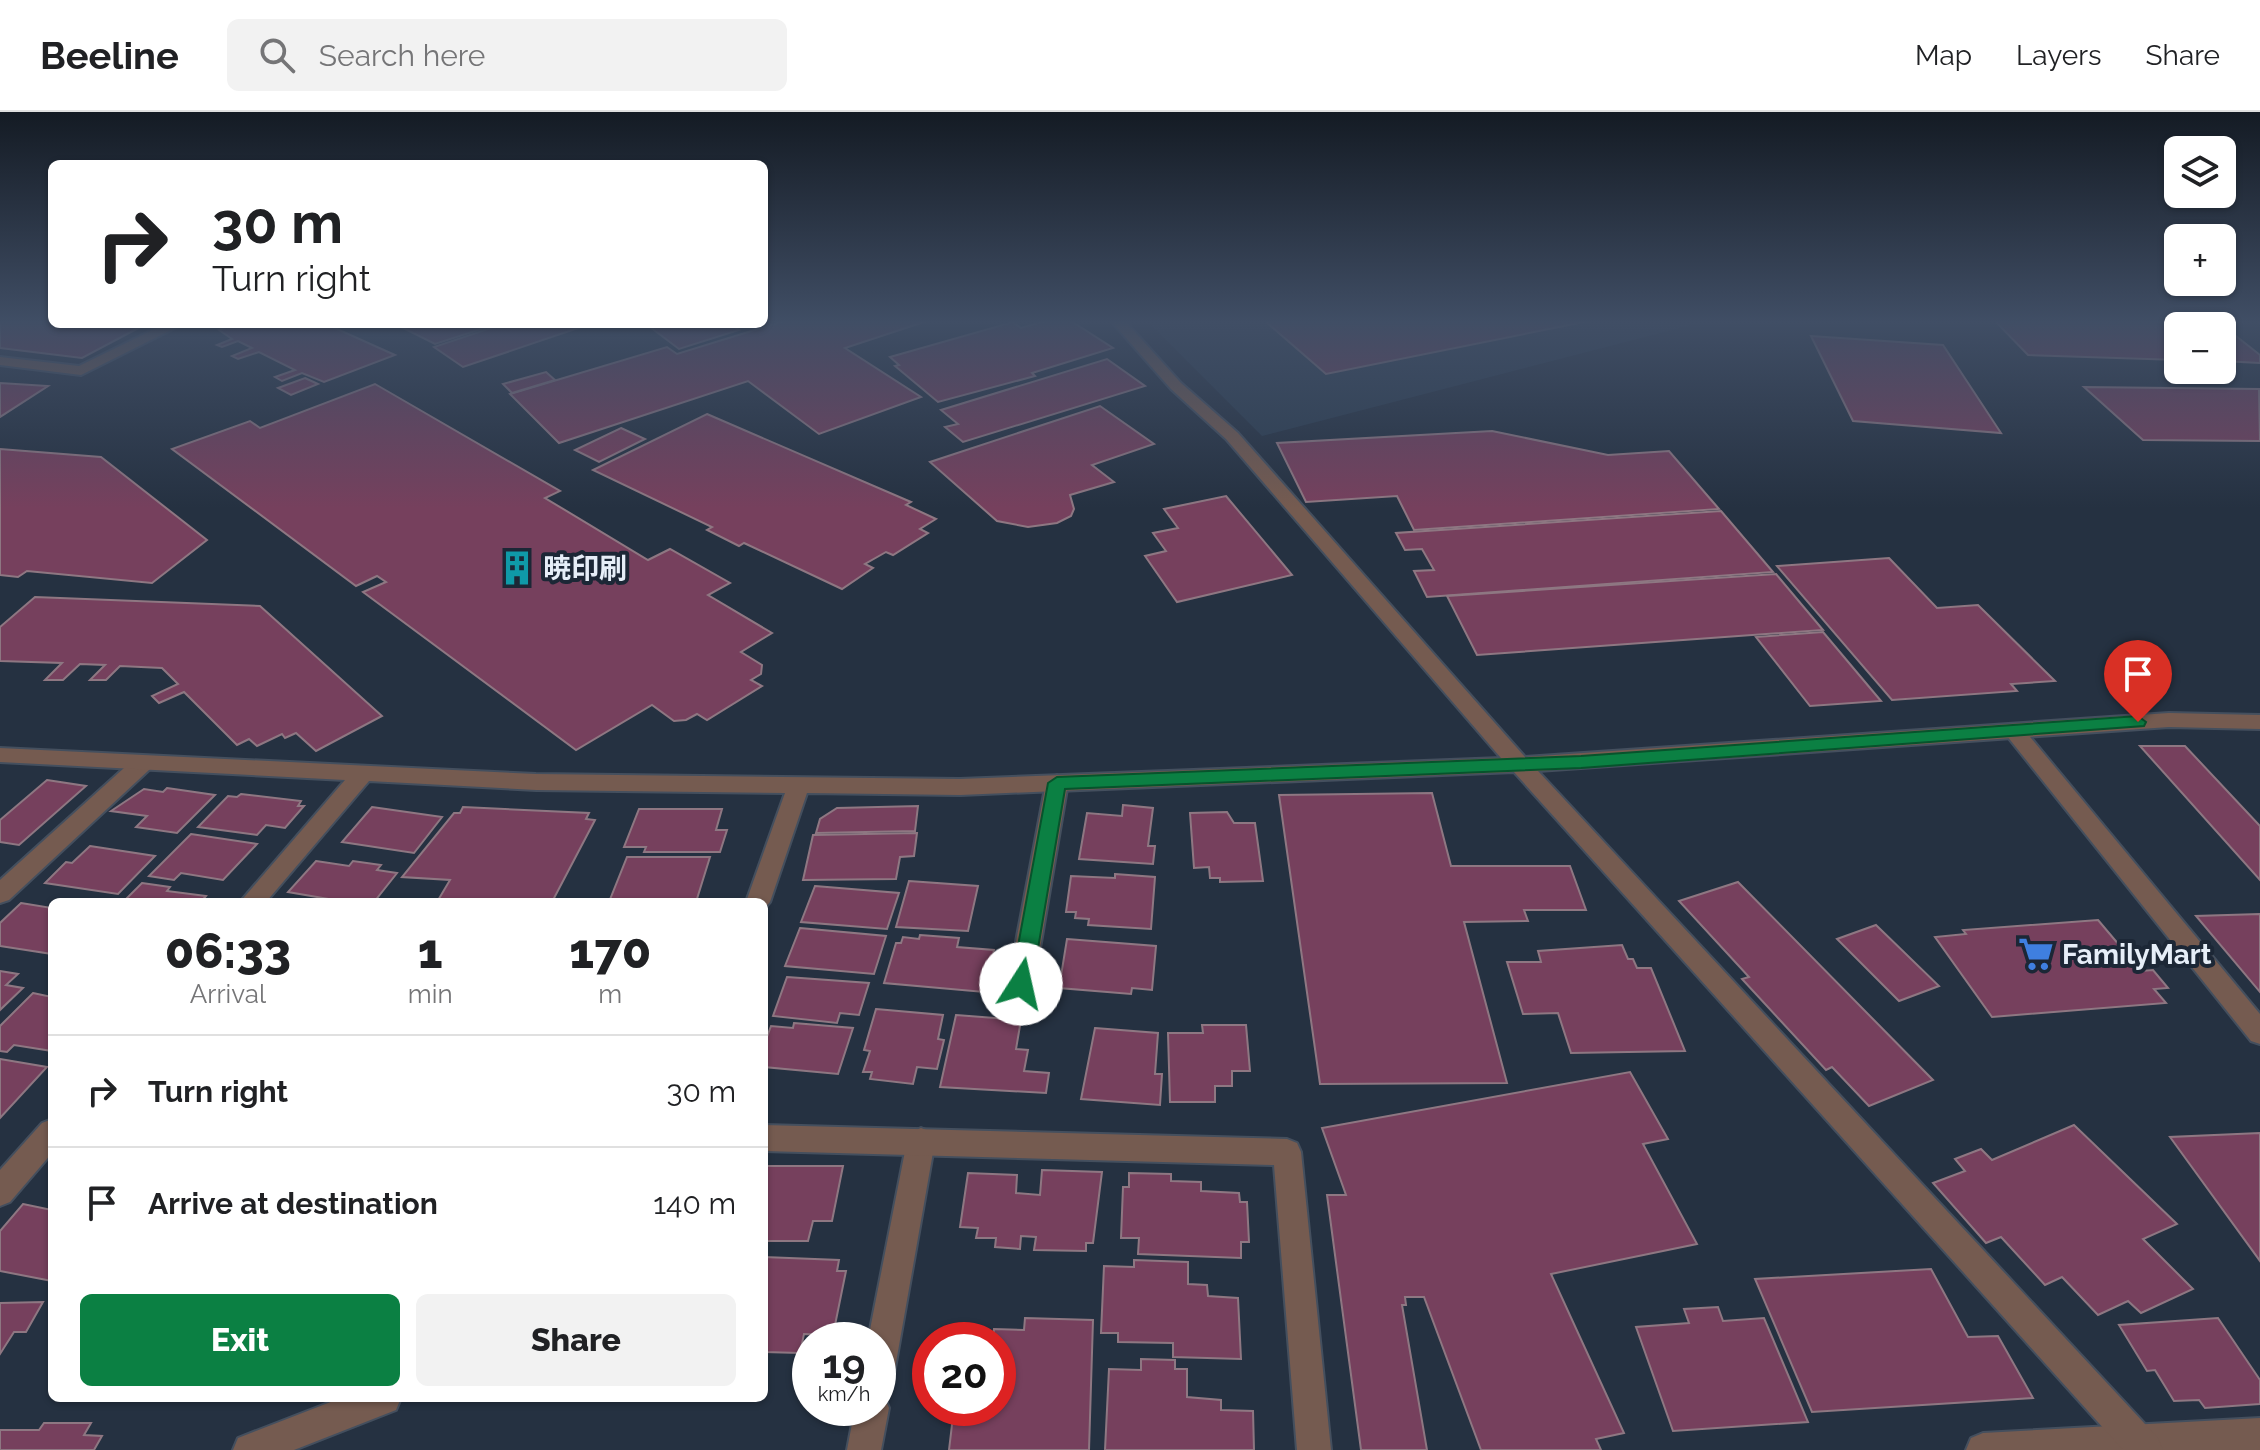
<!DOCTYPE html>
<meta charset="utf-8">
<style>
body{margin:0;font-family:Raleway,"Noto Sans JP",sans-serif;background:#f2f2f2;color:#202124;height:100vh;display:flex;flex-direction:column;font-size:30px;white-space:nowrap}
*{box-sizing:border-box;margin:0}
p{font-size:26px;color:#757577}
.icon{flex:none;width:44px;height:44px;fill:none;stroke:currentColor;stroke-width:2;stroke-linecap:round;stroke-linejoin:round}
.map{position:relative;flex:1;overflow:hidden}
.sheet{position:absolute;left:48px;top:786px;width:720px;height:504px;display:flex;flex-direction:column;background:#fff;border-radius:12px;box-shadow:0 2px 6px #0004}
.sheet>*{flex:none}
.hud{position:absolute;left:48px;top:48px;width:720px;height:168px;border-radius:12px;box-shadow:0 2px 6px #0004;background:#fff;color:#202124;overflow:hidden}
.controls{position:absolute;left:2164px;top:24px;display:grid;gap:16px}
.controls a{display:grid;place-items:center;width:72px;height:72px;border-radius:12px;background:#fff;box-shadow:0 2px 6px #0004;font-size:40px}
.speed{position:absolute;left:792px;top:1210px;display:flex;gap:16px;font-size:40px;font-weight:700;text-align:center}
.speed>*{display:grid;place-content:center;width:104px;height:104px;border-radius:50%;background:#fff;box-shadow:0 2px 6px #0004;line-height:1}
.speed small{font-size:20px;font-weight:400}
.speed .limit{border:12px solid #d22;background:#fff;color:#111}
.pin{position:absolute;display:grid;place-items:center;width:68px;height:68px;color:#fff;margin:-82px -34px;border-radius:50% 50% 50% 0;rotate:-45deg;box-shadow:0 0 8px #0007}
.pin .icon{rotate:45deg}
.me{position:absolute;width:88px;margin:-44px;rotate:10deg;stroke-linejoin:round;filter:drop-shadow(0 0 6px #0008)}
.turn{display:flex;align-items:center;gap:28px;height:168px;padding:0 32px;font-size:36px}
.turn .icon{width:104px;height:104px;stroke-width:2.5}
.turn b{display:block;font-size:56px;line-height:68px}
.eta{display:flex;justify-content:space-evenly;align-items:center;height:136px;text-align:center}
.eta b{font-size:48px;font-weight:800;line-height:56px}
.primary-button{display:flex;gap:16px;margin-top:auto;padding:16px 32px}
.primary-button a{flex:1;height:92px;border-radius:12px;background:#0b8043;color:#fff;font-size:32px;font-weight:800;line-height:92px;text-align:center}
.primary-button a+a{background:#f2f2f2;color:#202124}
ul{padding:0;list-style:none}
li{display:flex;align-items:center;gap:24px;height:112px;padding:0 32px;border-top:2px solid #e0e0e0}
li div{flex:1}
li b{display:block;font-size:30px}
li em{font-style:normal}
header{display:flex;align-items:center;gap:48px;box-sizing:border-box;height:112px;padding:0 40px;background:#fff;border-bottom:2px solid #e0e0e0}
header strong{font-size:38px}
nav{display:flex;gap:44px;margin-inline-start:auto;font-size:28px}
.search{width:560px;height:72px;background:#f2f2f2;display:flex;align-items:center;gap:20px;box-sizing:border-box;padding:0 28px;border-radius:12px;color:#757577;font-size:30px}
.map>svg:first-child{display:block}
.built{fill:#2c3d50}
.building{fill:#76405d;stroke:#8e7782;stroke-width:2}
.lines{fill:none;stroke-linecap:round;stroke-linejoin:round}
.service-casing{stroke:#444f5e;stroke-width:4}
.minor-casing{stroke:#444f5e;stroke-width:4}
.service{fill:#755b50;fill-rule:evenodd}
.minor{fill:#755b50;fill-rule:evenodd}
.route{fill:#0b8043;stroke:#07532c;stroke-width:2}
.labels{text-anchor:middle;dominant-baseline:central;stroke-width:8;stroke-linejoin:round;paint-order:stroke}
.poi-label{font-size:28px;font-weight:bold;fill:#e6eef8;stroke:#1c2736;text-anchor:start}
</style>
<header>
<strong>Beeline</strong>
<div class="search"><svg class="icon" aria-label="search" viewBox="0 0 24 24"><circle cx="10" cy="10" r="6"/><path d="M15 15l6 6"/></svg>Search here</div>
<nav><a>Map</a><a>Layers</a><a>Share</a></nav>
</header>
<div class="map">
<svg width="2260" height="1338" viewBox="0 0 2260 1338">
<rect width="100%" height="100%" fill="#253141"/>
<!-- built -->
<path class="built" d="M1147,209h560l-445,115z"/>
<!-- building -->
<g class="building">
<path d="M0,209h52v3h94l-64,34 -82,-10z"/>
<path d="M784,209h143l-82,27 76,49 -102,37 -71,-53 -189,62 -49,-49 157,-47 10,7z"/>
<path d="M1045,209h26l42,27 -81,25 3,3 -97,26 -43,-36 4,-1 -9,-8 123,-35 8,6z"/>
<path d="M1265,209h324l-263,53z"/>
<path d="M1995,209h222l43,34v8l-38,-2v-35h-44v34l-150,-5z"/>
<path d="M232,212h94l69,31 -71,27 -22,-9 -20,8 -7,-4 20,-7 -36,-18 -21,7 -6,-3 20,-8 -14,-7 -16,6 -5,-2 15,-6 -13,-9z"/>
<path d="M406,212l39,1 52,-1 -62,20 -36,-18z"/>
<path d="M503,212h87l-127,43 -29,-20z"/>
<path d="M646,212h84l9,6 -60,19z"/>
<path d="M1811,224l132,9 58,88 -148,-12z"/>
<path d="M1107,247l38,27 -182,56 -18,-15 13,-3 -17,-14z"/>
<path d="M546,260l9,8 -43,13 -9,-9z"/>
<path d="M305,266l13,6 -27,11 -13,-7z"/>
<path d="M0,271l48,3 -48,31z"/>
<path d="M375,272l185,107 -15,7 103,62 22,-11 60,34 -22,12 64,38 -31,19 21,13 -1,9 -10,6 11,6 -55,34 -10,-6 -11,6 -12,1 -22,-16 -76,45 -213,-158 23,-10 -9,-6 -21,10 -184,-137 78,-28 10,7z"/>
<path d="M2084,275l175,2 1,52 -117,-1z"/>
<path d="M1100,294l54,38 -62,21 22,17 -44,13 4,14 -3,7 -14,7 -29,4 -31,-6 -67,-59z"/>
<path d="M707,302l204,88 -5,3 30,14 -16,10 8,4 -35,22 -7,-3 -21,12 8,4 -31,21 -98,-46 -5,3 -32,-16 5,-3 -119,-57z"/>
<path d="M621,316l24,11 -46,23 -24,-12z"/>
<path d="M1492,319l116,24 61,-4 50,58 -305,21 -17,-34 -91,6 -29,-59z"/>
<path d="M0,337l101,8 106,83 -55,43 -125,-12 -9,6 -18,-2z"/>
<path d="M1226,384l66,79 -115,27 -32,-46 21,-5 -13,-18 25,-5 -14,-19z"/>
<path d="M1721,399l52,61 -346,25 -13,-26 20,-1 -12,-21 -17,1 -9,-17z"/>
<path d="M1889,446l48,50 41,-3 77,76 -44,3 6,7 -125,9 -115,-134z"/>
<path d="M1776,462l47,56 -346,25 -30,-59z"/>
<path d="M35,485l225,9 122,110 -66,35 -20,-18 -11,5 -3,-4 -25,12 -8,-7 -12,6 -53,-53 -25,11 -7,-7 26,-12 -16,-16 -42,-2 -14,14h-16l15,-15 -25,-1 -17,16h-18l17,-17 -62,-2v-34z"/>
<path d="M1823,520l58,69 -71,5 -54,-69z"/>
<path d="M2140,634h45l75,80v54z"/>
<path d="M47,668l39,6 -67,59 -19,-3v-22z"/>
<path d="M167,676l48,7 -38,38 -41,-6 11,-11 -36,-5 33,-22 19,3z"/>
<path d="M1432,681l19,73h119l16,44h-62l4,11 -64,1 43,161 -187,1 -41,-289z"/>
<path d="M241,682l60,7 -3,5h6l-19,22 -19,-3 -9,10 -59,-8 30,-31 9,1z"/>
<path d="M1123,693l30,3 -5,38h7l-2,18 -74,-5 8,-46 35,3z"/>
<path d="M918,694l-3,25 -99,2 4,-14 17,-11z"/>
<path d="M372,695l70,10 -28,36 -72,-11z"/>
<path d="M463,695l126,6 -3,6 9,1 -43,82h-115l13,-22 -48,-3 52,-64h6z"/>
<path d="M639,697h83l-6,21h11l-7,22h-76l2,-5h-22z"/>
<path d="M1227,700l7,11h21l8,58 -43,1v-4h-10l-1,-11 -15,1 -4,-55z"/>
<path d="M917,721l-3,23 -14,1 -4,22 -93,1 10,-45z"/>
<path d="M191,722l66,10 -34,36 -42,-7 -7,7 -25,-4z"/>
<path d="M90,734l65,10 -37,38 -73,-11 21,-21 6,1z"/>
<path d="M627,745h83l-14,45h-87z"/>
<path d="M316,749l33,5 4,-5 28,4 -4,5 20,3 -23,29h-28l-58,-10z"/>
<path d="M1115,762l40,3 -4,52 -63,-4 1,-6 -14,-1 1,-6h-10l5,-36 44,2z"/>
<path d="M909,769l69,5 -10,45 -72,-4z"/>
<path d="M1738,770l195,198 -64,26 -37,-39 -6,3 -84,-91 7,-2 -70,-76z"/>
<path d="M142,771l28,4 -3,4 39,5 -5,6h-78z"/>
<path d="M815,774l84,7 -12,36 -86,-7z"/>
<path d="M21,791l31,5v46l-52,-8v-23z"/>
<path d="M2260,802v78l-64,-76z"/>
<path d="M2098,808l43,51 12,-1 15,18 -14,1 12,14 -174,14 -57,-80 31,-3 -3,-4z"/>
<path d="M1876,813l63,61 -40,15 -62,-62z"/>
<path d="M800,816l86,8 -12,38 -89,-8z"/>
<path d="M920,823l39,3 -2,9 37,3 -10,42 -100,-9 12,-40h5l2,-6 16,2z"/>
<path d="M1067,827l89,7 -4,44 -20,-2 -1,6 -72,-6z"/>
<path d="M1622,833l6,14h5l4,9h14l34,83 -114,2 -13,-40 -35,1 -16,-52h34l-3,-11z"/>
<path d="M0,859l18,3 -12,11 17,3 -23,22z"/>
<path d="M787,865l82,6 -10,32 -19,-2 -3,10 -64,-7z"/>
<path d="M33,881l19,4v54l-38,-6 -7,7 -7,-1v-25z"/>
<path d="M876,897l67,6 -5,24 6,1 -7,29 -20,-2 -4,17 -43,-5 2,-7h-9l7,-21 -6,-1z"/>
<path d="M956,903l65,5 -5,29 12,1 -4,21 25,2 -3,20 -106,-6z"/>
<path d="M794,911l59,5 -15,46 -74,-7v-22l7,-19 22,2z"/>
<path d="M1202,913h44l4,46h-18v15h-17v16h-45l-2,-69h35z"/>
<path d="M1095,916l63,5 -3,41h7l-2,31 -79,-6z"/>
<path d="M0,947l47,8 -47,51z"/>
<path d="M1630,960l38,67 -25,5 54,100 -146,30 73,159 -28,6 5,11h-120l-57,-153h-19l1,8h-4l25,145h-66l-34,-255h19l-24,-67z"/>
<path d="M2074,1013l103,99 -34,15 50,50 -52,24 -13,-12 -30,14 -36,-38 -17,8 -44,-48 -15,6 -53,-60 32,-12 -10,-12 26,-10 11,11z"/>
<path d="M2260,1021v128l-90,-124z"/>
<path d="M764,1054h79l-11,55h-19l-5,20h-44z"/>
<path d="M1042,1058l60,2 -9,71h-7v8l-52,-1 2,-13 -15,-1 -1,13 -25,-2 1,-9h-20l2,-10 -18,-1 8,-54 49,2 -1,18 24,2z"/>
<path d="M1129,1061l42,1v7l30,1v9l38,2 1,9h7l2,40h-8v16l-103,-4 1,-16h-18l2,-51h6z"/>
<path d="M23,1092l29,6v71l-52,-10v-40z"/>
<path d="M764,1145l75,3 -2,11h9l-13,64 -29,-1 -4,19 -36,-1z"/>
<path d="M1134,1148l54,2v22l19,1 1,11 30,2 3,61 -68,-2v-14l-55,-1v-9h-17l3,-67 30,1z"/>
<path d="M1931,1157l37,68 30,-1 35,62 -221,14 -57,-133z"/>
<path d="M43,1190l-17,30h-12l-14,22v-51z"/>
<path d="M1718,1195l5,14 41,-3 44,104 -135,9 -37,-104 53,-4 -5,-14z"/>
<path d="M1025,1206l68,2 -4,130h-140l5,-42h44v-68h-5l1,-11 30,1z"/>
<path d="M2218,1206l42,62v24l-55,4 -6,-8 -25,1 -19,-31 -8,1 -28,-46z"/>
<path d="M1141,1247l34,1v9h12v28l34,3v10l32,1 1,39h-149l4,-81 32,1z"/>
<path d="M44,1311h47l-7,12 18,1 -8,14h-94v-20h39z"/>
</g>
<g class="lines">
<!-- service casing -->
<g class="service-casing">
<g id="service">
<path d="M2014,612l7,2 239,288v30l-9,-3 -248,-310 4,-5z"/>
<path d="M142,645l11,7 -3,5 -141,131 -9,3v-23l134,-121z"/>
<path d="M1057,663l11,8 -34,201 -4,7 -9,3 -9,-3 -4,-7 38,-201z"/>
<path d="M921,1016l10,4 4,9 -41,233 -4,12 -12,4v-50h-10l39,-199 4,-9z"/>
<path d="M878,1282l6,2 5,12 -8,42h-34l8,-42h23z"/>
<path d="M2260,1306v32h-294l5,-12 12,-5z"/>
</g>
</g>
<!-- minor casing -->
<g class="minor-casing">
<g id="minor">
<path d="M1111,209h14l56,62 57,50 287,324 644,-44 91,2v14l-91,-2 -631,44 620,667 5,12h-40l-609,-678 -554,23 -153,-2 -37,109 -6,7v-7h-18l39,-109 -249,-3 -167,-9 -103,121h-26l105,-122 -345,-18v-14l536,26 424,5 541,-21 -275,-319 -55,-50z"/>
<path d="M165,212h18l-102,51 -81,-10v-8l79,9z"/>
<path d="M52,1007v34l-42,49 -10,4v-36l42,-47z"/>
<path d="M764,1013l523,14 10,4 4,9 30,298h-34l-23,-285 -510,-14z"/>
<path d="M341,1286h60l-5,12 -102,40h-61l5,-12z"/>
</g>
</g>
<!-- service -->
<use href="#service" class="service"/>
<!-- minor -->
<use href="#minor" class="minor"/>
</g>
<!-- sky -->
<linearGradient id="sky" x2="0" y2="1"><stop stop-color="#141b24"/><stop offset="0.53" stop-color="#404e65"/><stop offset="1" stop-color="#404e65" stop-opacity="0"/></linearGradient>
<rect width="2260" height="396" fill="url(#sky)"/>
<!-- route -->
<path class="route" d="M2138,604l8,6 -2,4 -563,42 -516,21 -33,195 -11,9 -10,-9 37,-201 9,-6 524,-21z"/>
<!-- icons -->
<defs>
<g id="building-bare" transform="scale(2.76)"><path d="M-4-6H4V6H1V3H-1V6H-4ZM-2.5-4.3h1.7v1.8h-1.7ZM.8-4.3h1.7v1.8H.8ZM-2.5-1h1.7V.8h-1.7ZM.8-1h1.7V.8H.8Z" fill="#0f9aa8" stroke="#1c2736" stroke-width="2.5" paint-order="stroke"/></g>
<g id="supermarket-bare" transform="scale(2.76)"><path d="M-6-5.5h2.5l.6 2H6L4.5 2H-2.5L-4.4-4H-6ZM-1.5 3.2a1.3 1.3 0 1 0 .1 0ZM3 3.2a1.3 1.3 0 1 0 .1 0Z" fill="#3f7fe0" stroke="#1c2736" stroke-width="2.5" paint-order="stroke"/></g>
</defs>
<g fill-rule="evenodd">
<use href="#building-bare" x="517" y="456"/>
<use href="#supermarket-bare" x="2036" y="842"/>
</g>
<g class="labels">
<!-- poi labels -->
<g class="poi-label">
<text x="543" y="456">暁印刷</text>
<text x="2062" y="842">FamilyMart</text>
</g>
</g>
</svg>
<div class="controls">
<a><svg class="icon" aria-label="layers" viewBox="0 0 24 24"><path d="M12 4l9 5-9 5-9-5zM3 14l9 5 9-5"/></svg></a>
<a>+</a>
<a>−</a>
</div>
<div class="speed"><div>19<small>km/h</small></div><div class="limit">20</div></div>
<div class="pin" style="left:2138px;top:610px;background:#d93025"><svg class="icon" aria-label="arrive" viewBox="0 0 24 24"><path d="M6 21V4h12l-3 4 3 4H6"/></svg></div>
<svg class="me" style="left:1021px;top:872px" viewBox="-20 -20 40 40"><circle r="19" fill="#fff"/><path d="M0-13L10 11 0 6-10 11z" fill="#0b8043"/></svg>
<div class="hud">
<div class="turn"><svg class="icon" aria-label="right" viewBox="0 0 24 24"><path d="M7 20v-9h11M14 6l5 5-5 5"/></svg><div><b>30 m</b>Turn right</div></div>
</div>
<section class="sheet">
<div class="eta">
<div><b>06:33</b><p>Arrival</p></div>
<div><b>1</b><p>min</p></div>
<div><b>170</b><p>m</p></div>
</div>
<ul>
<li><svg class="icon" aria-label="right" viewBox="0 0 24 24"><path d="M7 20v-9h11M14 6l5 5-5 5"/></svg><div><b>Turn right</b></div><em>30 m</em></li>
<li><svg class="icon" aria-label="arrive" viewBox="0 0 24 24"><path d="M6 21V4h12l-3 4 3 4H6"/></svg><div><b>Arrive at destination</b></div><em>140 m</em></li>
</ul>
<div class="primary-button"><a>Exit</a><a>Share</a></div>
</section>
</div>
